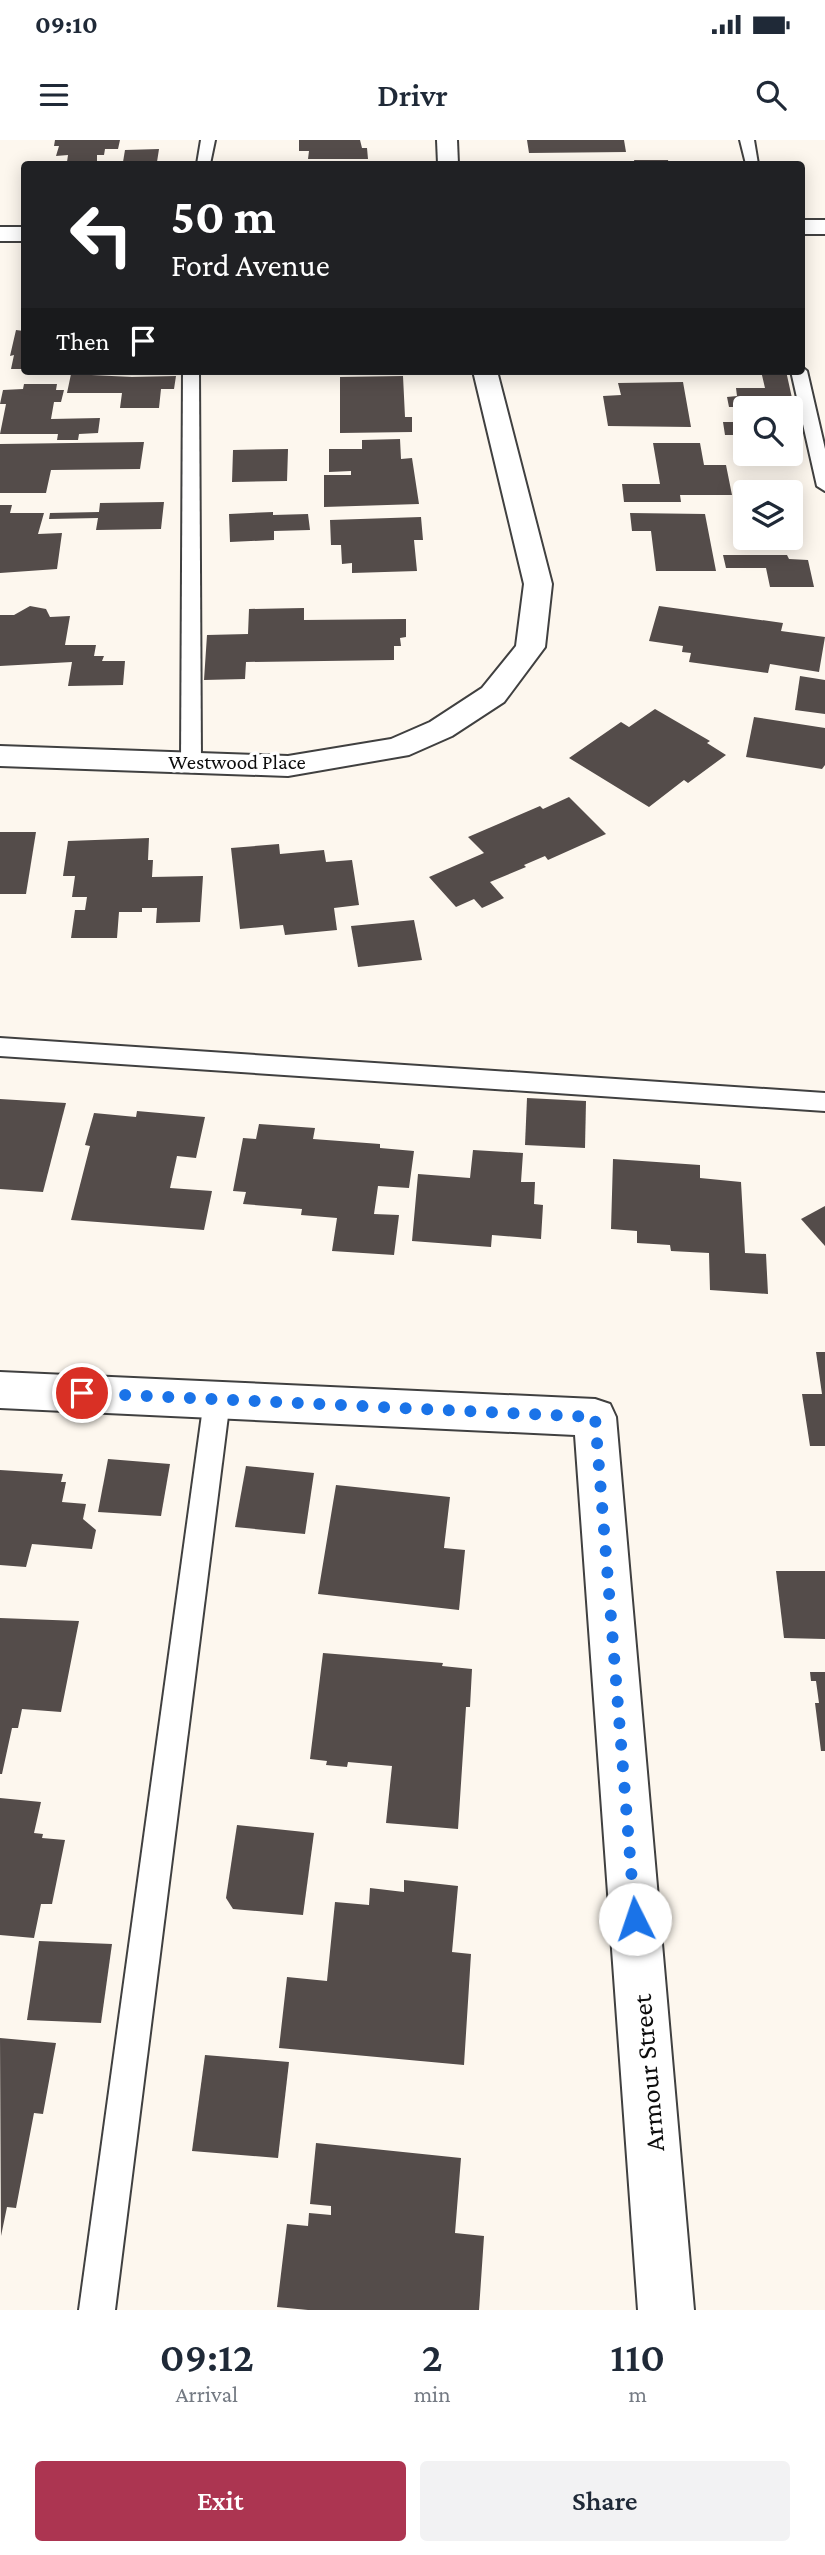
<!DOCTYPE html>
<style>
body{margin:0;font-family:"Crimson Pro",serif;background:#f2f2f3;color:#1f2937;height:100vh;display:flex;flex-direction:column;font-size:26px;white-space:nowrap}
*{box-sizing:border-box;margin:0}
p{font-size:23px;color:#747a83}
.icon{flex:none;width:38px;height:38px;fill:none;stroke:currentColor;stroke-width:2;stroke-linecap:round;stroke-linejoin:round}
.map{position:relative;height:2170px;overflow:hidden}
.side{display:flex;flex-direction:column;background:#fff;flex:1}
.side>*{flex:none}
.banner{position:absolute;left:21px;top:21px;width:784px;height:214px;border-radius:7px;box-shadow:0 4px 18px #0003;background:#202124;color:#fff;overflow:hidden}
.controls{position:absolute;left:733px;top:256px;display:grid;gap:14px}
.controls a{display:grid;place-items:center;width:70px;height:70px;border-radius:7px;background:#fff;box-shadow:0 4px 18px #0003;font-size:35px}
.pin{position:absolute;display:grid;place-items:center;width:60px;height:60px;color:#fff;margin:-30px;border:4px solid #fff;border-radius:50%;box-shadow:0 2px 7px #0007}
.me{position:absolute;width:77px;margin:-38px;rotate:356deg;stroke-linejoin:round;filter:drop-shadow(0 0 5px #0008)}
.turn{display:flex;align-items:center;gap:24px;height:147px;padding:0 35px;font-size:32px}
.turn .icon{width:91px;height:91px;stroke-width:2.5}
.turn b{display:block;font-size:49px;line-height:60px}
.then{display:flex;align-items:center;height:66px;padding:0 35px;background:#0003;gap:14px;font-size:26px}
.eta{display:flex;justify-content:space-evenly;align-items:center;height:119px;text-align:center}
.eta b{font-size:42px;font-weight:600;line-height:49px}
.action{display:flex;gap:14px;margin-top:auto;padding:14px 35px}
.action a{flex:1;height:80px;border-radius:7px;background:#ac3551;color:#fff;font-size:28px;font-weight:600;line-height:80px;text-align:center}
.action a+a{background:#f2f2f3;color:#1f2937}
.status{display:flex;justify-content:space-between;align-items:center;height:49px;padding:0 35px;background:#fff;direction:ltr}
.status svg{height:19px;fill:currentColor}
header{display:flex;justify-content:space-between;align-items:center;height:91px;padding:0 35px;background:#fff;font-size:32px;font-weight:600}
.map>svg:first-child{display:block}
.building{fill:#544c4a}
.lines{fill:none;stroke-linecap:round;stroke-linejoin:round}
.service-casing{stroke:#404040;stroke-width:4}
.minor-casing{stroke:#404040;stroke-width:4}
.service{fill:#fff;fill-rule:evenodd}
.minor{fill:#fff;fill-rule:evenodd}
.route{stroke:#1a73e8;stroke-width:12;stroke-dasharray:0 21.6}
.labels{text-anchor:middle;dominant-baseline:central;stroke-width:7;stroke-linejoin:round;paint-order:stroke}
.far-street-label{font-size:21px;fill:#0d0d0d;stroke:#fff}
.near-street-label{font-size:28px;fill:#0d0d0d;stroke:#fff}
</style>
<div class="status"><b>09:10</b><svg viewBox="0 0 49 12"><path d="M0 12V9h3v3zM5 12V6h3v6zM10 12V3h3v9zM15 12V0h3v12zM26 1h20v11H26zM47 4h2v5h-2z"/></svg></div>
<header><svg class="icon" aria-label="menu" viewBox="0 0 24 24"><path d="M4 6h16M4 12h16M4 18h16"/></svg>Drivr<svg class="icon" aria-label="search" viewBox="0 0 24 24"><circle cx="10" cy="10" r="6"/><path d="M15 15l6 6"/></svg></header>
<div class="map">
<svg width="825" height="2170" viewBox="0 0 825 2170">
<rect width="100%" height="100%" fill="#fdf7ee"/>
<!-- building -->
<g class="building">
<path d="M55,0h65l-2,9h-13l-1,6h-7v7h-30l1,-7 -12,1 3,-10h-5z"/>
<path d="M299,0h61l2,8h5l1,11h-60l1,-8h-10z"/>
<path d="M527,0h97l2,12 -97,1z"/>
<path d="M159,9l-2,13h-34l2,-12z"/>
<path d="M634,20h34l1,4h-34z"/>
<path d="M16,190l8,1v38h-13l3,-14 -4,1z"/>
<path d="M761,231h25l8,36 -48,1v27h-21l-2,-13h20l-3,-15h-11l-2,-10 10,-1 -1,-8h29z"/>
<path d="M71,234l61,3 44,-1 -2,13h-13l-2,19h-39l2,-15h-55z"/>
<path d="M403,236l2,41h7v15l-72,1v-56z"/>
<path d="M683,242l8,45 -83,-1 -5,-30 18,-1 -3,-12z"/>
<path d="M24,244h33l-1,6h8l-3,12h-7l-3,17 49,-1 -2,15 -19,1 -1,6h-21l1,-6h-58l6,-30h-6l3,-14 20,-1z"/>
<path d="M400,299l1,20 11,-1 7,46 -95,3v-32h27v-4l-22,1v-23h33v-9z"/>
<path d="M144,302l-4,27 -89,1 -5,23h-46v-49z"/>
<path d="M653,303h47l4,22h22l6,30h-52l1,7h-57l-2,-18h38z"/>
<path d="M288,309l-1,32 -55,1 1,-32z"/>
<path d="M164,362l-3,27 -65,1 2,-12 -49,1 1,-6 49,-1 1,-9z"/>
<path d="M0,365h12l-2,8h34l-6,21 24,-1 -5,36 -57,4z"/>
<path d="M273,372v3l35,-1 2,16 -36,1v9l-44,2 -1,-28z"/>
<path d="M630,373l75,1 11,57h-60l-5,-40h-19z"/>
<path d="M421,377l2,23h-9l3,31 -65,2v-10l-10,1 -1,-19h-10l-1,-25z"/>
<path d="M723,415h64l2,4 19,1 6,27h-44l-4,-19h-40z"/>
<path d="M30,466l16,3 4,8 20,-1 -5,29h31l-2,11h10l-2,5h23l-2,24 -55,1 4,-24 -72,4v-51h14z"/>
<path d="M659,466l124,17 -2,8 44,6 -6,35 -49,-8 -2,9 -79,-11 2,-9 -9,-1 1,-6 -34,-5z"/>
<path d="M304,468v12l102,-1v18l-6,1 1,8h-7v14l-148,2 -1,17 -41,1 3,-45 41,-1 1,-25z"/>
<path d="M800,536l25,4v34l-30,-4z"/>
<path d="M655,569l55,32 -3,2 19,12 -38,28 -4,-3 -35,27 -80,-49 52,-36 8,5z"/>
<path d="M754,577l71,11v37l-3,4 -76,-12z"/>
<path d="M569,657l37,37 -58,26 -3,-4 -21,9 2,2 -36,15 14,16 -22,10 -8,-9 -18,8 -27,-30 55,-24 -16,-16 72,-31 3,3z"/>
<path d="M0,692h36l-10,62h-26z"/>
<path d="M149,698l-1,22h5l-1,17 51,-1 -3,46 -44,1 1,-15h-15v4h-23l-2,26h-46l4,-28h10l2,-13h-15l3,-21h-12l5,-35z"/>
<path d="M279,704l1,10 44,-4 2,12 26,-2 7,45 -25,3 3,22 -52,5 -2,-10 -43,4 -9,-81z"/>
<path d="M414,780l8,40 -64,7 -7,-41z"/>
<path d="M527,958l59,3 -1,47 -60,-3z"/>
<path d="M0,959l66,4 -23,89 -43,-3z"/>
<path d="M137,971l68,6 -9,41 -19,-2 -7,32 42,3 -8,39 -133,-10 19,-74 -5,-1 9,-32 42,4z"/>
<path d="M259,984l56,4 -2,11 67,5v4l34,3 -5,37 -31,-2 -4,28 25,1 -5,40 -62,-4 5,-33 -36,-3 1,-6 -59,-5 3,-12 -13,-1 10,-53 13,1z"/>
<path d="M473,1010l50,3 -2,29h14l-1,22 9,1 -2,34 -49,-4 -1,12 -79,-6 6,-67 52,4z"/>
<path d="M613,1019l87,6v13l41,4 4,71 21,1 2,40 -58,-4 -1,-37 -38,-2 -1,-6 -33,-2v-12l-26,-2z"/>
<path d="M825,1066v40l-24,-27z"/>
<path d="M816,1212h9v94h-15l-8,-52h20z"/>
<path d="M108,1319l62,5 -9,52 -63,-4z"/>
<path d="M246,1326l68,7 -9,61 -70,-7z"/>
<path d="M0,1330l63,4 -2,8h5l-4,20 24,2 -3,15 13,11 -4,19 -60,-5 -6,23 -26,-2z"/>
<path d="M336,1345l114,12 -6,51 21,2 -6,60 -141,-16z"/>
<path d="M776,1431h49v68l-41,-1z"/>
<path d="M0,1478l79,3 -18,91 -39,-3 -4,19h-6l-10,46h-2z"/>
<path d="M323,1513l120,10 -1,3 30,3 -2,38h-4l-8,122 -72,-6 6,-57 -44,-4 -1,5 -21,-2 1,-4 -17,-2z"/>
<path d="M810,1532h15v79h-4l-6,-48h4l-3,-22h-5z"/>
<path d="M0,1658l41,4 -7,31 9,1 -1,4 23,2 -13,64h-11l-7,34 -34,-3z"/>
<path d="M237,1685l77,8 -11,82 -70,-6 -7,-11z"/>
<path d="M404,1740l54,6 -6,66 19,2 -7,111 -185,-17 8,-71 40,4 8,-79 34,3 1,-17 34,4z"/>
<path d="M39,1801l73,3 -11,79 -74,-3z"/>
<path d="M0,1898l56,5 -13,71 -9,-1 -18,95 -9,-1 -6,29z"/>
<path d="M205,1915l84,7 -11,96 -86,-7z"/>
<path d="M316,2003l145,15 -6,75 29,3 -5,74h-171l-31,-3 10,-83 21,2 1,-13 22,2v-9l-21,-2z"/>
</g>
<g class="lines">
<!-- service casing -->
<g class="service-casing">
<g id="service">
<path d="M201,0h14l-5,24h-13z"/>
<path d="M740,0h14l4,24h-12z"/>
<path d="M802,227l5,4 18,78v42l-8,-5 -26,-115h11z"/>
<path d="M183,231h16l2,391 -10,7 -10,-7z"/>
<path d="M0,898l825,55v18l-825,-55z"/>
<path d="M217,1248l9,4 4,8 -115,910h-36l125,-910 4,-8z"/>
</g>
</g>
<!-- minor casing -->
<g class="minor-casing">
<g id="minor">
<path d="M437,0h20l1,24h-20z"/>
<rect x="802" y="80" width="23" height="14"/>
<rect x="0" y="87" width="24" height="14"/>
<path d="M473,231h24l55,213 -7,63 -41,55 -52,34 -43,19 -121,21 -288,-10v-20l288,10 103,-17 39,-17 52,-34 34,-42 8,-62z"/>
<path d="M0,1232l595,27 15,5 6,13 78,893h-56l-63,-875 -575,-27z"/>
</g>
</g>
<!-- service -->
<use href="#service" class="service"/>
<!-- minor -->
<use href="#minor" class="minor"/>
</g>
<g class="lines">
<!-- route -->
<path class="route" d="M82,1253l513,24 40,502"/>
</g>
<g class="labels">
<!-- far-street labels -->
<g class="far-street-label">
<text x="237" y="622">Westwood Place</text>
</g>
<!-- near-street labels -->
<g class="near-street-label">
<text transform="translate(648 1933) rotate(-95)">Armour Street</text>
</g>
</g>
</svg>
<div class="controls">
<a><svg class="icon" aria-label="search" viewBox="0 0 24 24"><circle cx="10" cy="10" r="6"/><path d="M15 15l6 6"/></svg></a>
<a><svg class="icon" aria-label="layers" viewBox="0 0 24 24"><path d="M12 4l9 5-9 5-9-5zM3 14l9 5 9-5"/></svg></a>
</div>
<div class="pin" style="left:82px;top:1253px;background:#d93025"><svg class="icon" aria-label="arrive" viewBox="0 0 24 24"><path d="M6 21V4h12l-3 4 3 4H6"/></svg></div>
<svg class="me" style="left:635px;top:1779px" viewBox="-20 -20 40 40"><circle r="19" fill="#fff"/><path d="M0-13L10 11 0 6-10 11z" fill="#1a73e8"/></svg>
<div class="banner">
<div class="turn"><svg class="icon" aria-label="left" viewBox="0 0 24 24"><path d="M17 20v-9H6M10 6l-5 5 5 5"/></svg><div><b>50 m</b>Ford Avenue</div></div>
<div class="then">Then<svg class="icon" aria-label="arrive" viewBox="0 0 24 24"><path d="M6 21V4h12l-3 4 3 4H6"/></svg></div>
</div>
</div>
<section class="side">
<div class="eta">
<div><b>09:12</b><p>Arrival</p></div>
<div><b>2</b><p>min</p></div>
<div><b>110</b><p>m</p></div>
</div>
<div class="action"><a>Exit</a><a>Share</a></div>
</section>
